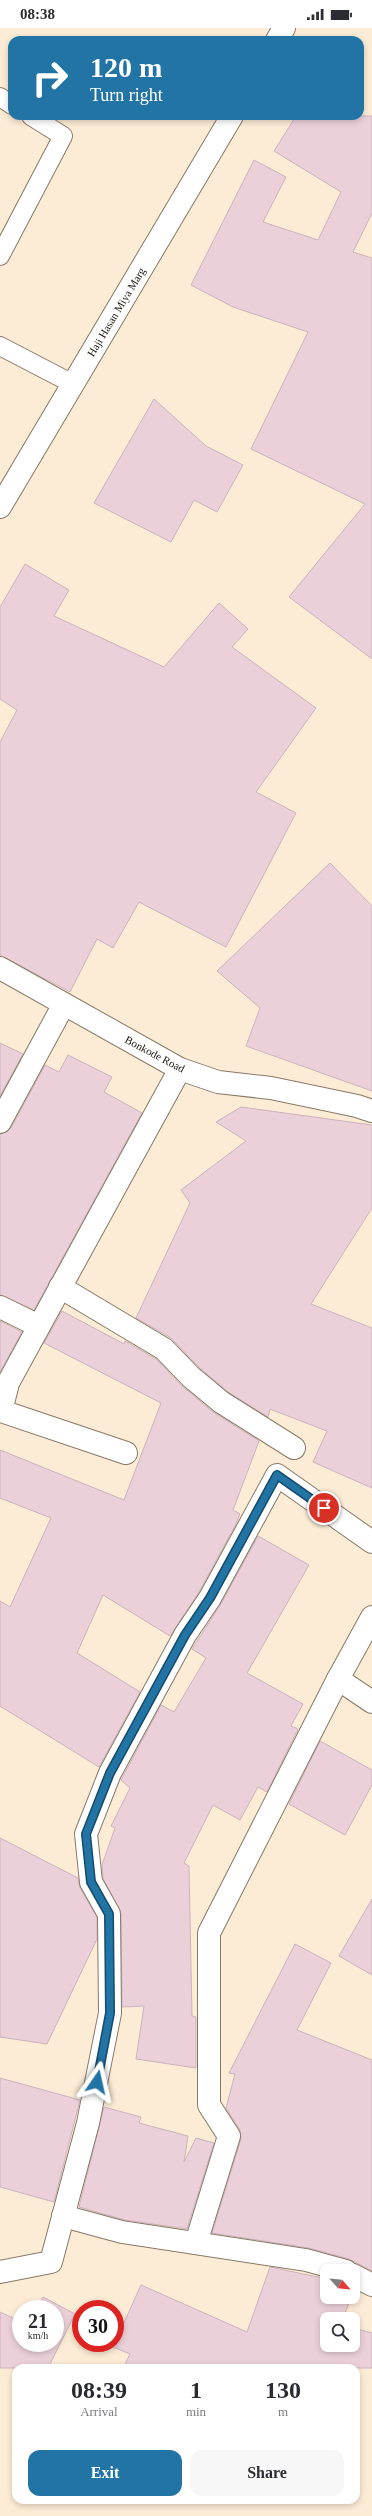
<!DOCTYPE html>
<style>
body{margin:0;font-family:Georgia,serif;background:#f7f7f7;color:#2b2b33;height:100vh;display:flex;flex-direction:column;font-size:15px;white-space:nowrap}
*{box-sizing:border-box;margin:0}
p{font-size:13px;color:#7c7c81}
.icon{flex:none;width:22px;height:22px;fill:none;stroke:currentColor;stroke-width:2;stroke-linecap:round;stroke-linejoin:round}
.map{position:relative;flex:1;overflow:hidden}
.details{position:absolute;left:12px;top:2336px;width:348px;height:140px;display:flex;flex-direction:column;background:#fff;border-radius:12px;box-shadow:0 2px 6px #0003}
.details>*{flex:none}
.top-card{position:absolute;left:8px;top:8px;width:356px;height:84px;border-radius:12px;box-shadow:0 2px 6px #0003;background:#2274a5;color:#fff;overflow:hidden}
.needle{width:26px;rotate:117deg}
.controls{position:absolute;left:320px;top:2236px;display:grid;gap:8px}
.controls a{display:grid;place-items:center;width:40px;height:40px;border-radius:8px;background:#fff;box-shadow:0 2px 6px #0003;font-size:20px}
.speed{position:absolute;left:12px;top:2272px;display:flex;gap:8px;font-size:20px;font-weight:700;text-align:center}
.speed>*{display:grid;place-content:center;width:52px;height:52px;border-radius:50%;background:#fff;box-shadow:0 2px 6px #0003;line-height:1}
.speed small{font-size:10px;font-weight:400}
.speed .limit{border:6px solid #d22;background:#fff;color:#111}
.pin{position:absolute;display:grid;place-items:center;width:34px;height:34px;color:#fff;margin:-17px;border:2px solid #fff;border-radius:50%;box-shadow:0 1px 4px #0007}
.me{position:absolute;width:44px;margin:-22px;rotate:11deg;stroke-linejoin:round;filter:drop-shadow(0 0 3px #0008)}
.turn{display:flex;align-items:center;gap:14px;height:84px;padding:0 16px;font-size:18px}
.turn .icon{width:52px;height:52px;stroke-width:2.5}
.turn b{display:block;font-size:28px;line-height:34px}
.eta{display:flex;justify-content:space-evenly;align-items:center;height:68px;text-align:center}
.eta b{font-size:24px;font-weight:600;line-height:28px}
.cta{display:flex;gap:8px;margin-top:auto;padding:8px 16px}
.cta a{flex:1;height:46px;border-radius:12px;background:#2274a5;color:#fff;font-size:16px;font-weight:600;line-height:46px;text-align:center}
.cta a+a{background:#f7f7f7;color:#2b2b33}
.status{display:flex;justify-content:space-between;align-items:center;height:28px;padding:0 20px;background:#fff;direction:ltr}
.status svg{height:11px;fill:currentColor}
.map>svg:first-child{display:block}
.building{fill:#ebd0da;stroke:#cdb2bc}
.lines{fill:none;stroke-linecap:round;stroke-linejoin:round}
.service-casing{stroke:#877966;stroke-width:20}
.minor-casing{stroke:#877966;stroke-width:24}
.service{stroke:#fff;stroke-width:18}
.minor{stroke:#fff;stroke-width:22}
.route-casing{stroke:#164b6b;stroke-width:10}
.route{stroke:#2274a5;stroke-width:7}
.labels{text-anchor:middle;dominant-baseline:central;stroke-width:3.5;stroke-linejoin:round;paint-order:stroke}
.street-label{font-size:11px;fill:#1a150d;stroke:#fff}
</style>
<div class="status"><b>08:38</b><svg viewBox="0 0 49 12"><path d="M0 12V9h3v3zM5 12V6h3v6zM10 12V3h3v9zM15 12V0h3v12zM26 1h20v11H26zM47 4h2v5h-2z"/></svg></div>
<div class="map">
<svg width="372" height="2488" viewBox="0 0 372 2488">
<rect width="100%" height="100%" fill="#fcecd6"/>
<!-- building -->
<g class="building">
<path d="M296,88h76v97l-19,39 19,6v401l-83,-62 76,-93 -114,-55 57,-117 -75,-25 -42,-22 63,-125 32,17 -23,45 55,18 23,-48 -67,-41z"/>
<path d="M154,371l52,47 37,19 -26,47 -23,-12 -23,42 -77,-39z"/>
<path d="M25,536l44,26 -15,26 110,51 55,-64 29,26 -16,18 84,61 -60,84 40,21 -70,134 -87,-45 -26,46 -16,-9 -27,53 -70,-37v-213l17,-32 -17,-11v-92z"/>
<path d="M330,835l42,43v185l-126,-45 14,-38 -43,-37z"/>
<path d="M0,1015l23,11 -23,42z"/>
<path d="M68,1027l44,22 -8,15 38,21 -108,197 -34,-15v-161l11,-6 34,-63 14,7z"/>
<path d="M241,1079l131,18v83l-61,96 61,24v160l-59,-26 14,-31 -57,-22 -2,8 -40,-25 -28,-24 -29,-30 -35,-20 54,-115 -9,-13 65,-49 -30,-19z"/>
<path d="M62,1283l62,33 1,-3 31,18 26,27 31,26 46,29 -26,69 7,4 -4,10 -37,68 -29,44 -67,-41 -26,58 63,39 -41,75 -99,-61v-105l10,6 41,-89 -51,-20v-48l124,50 37,-97 -117,-60z"/>
<path d="M0,1293l22,11 -22,40z"/>
<path d="M258,1508l51,29 -62,108 56,31 -12,22 7,3 -31,63 -9,-5 -18,33 -27,-15 -29,58 5,3 3,150 4,1v51l-60,-9 8,-53 -22,1 -1,-93 -18,-36 -1,-13 13,-37 -4,-2 19,-38 -9,-8 40,-75 13,7 32,-54 -14,-9 29,-45z"/>
<path d="M320,1713l52,29v15l-27,50 -56,-31z"/>
<path d="M0,1810l78,40 2,10 17,29v22l-50,105 -47,-7z"/>
<path d="M372,1871v76l-33,-19z"/>
<path d="M295,1916l36,19 -34,67 75,30v211l-23,-12 -40,-11 -97,-15 29,-94 -1,-9 -14,-22 9,-34 -6,-1z"/>
<path d="M0,2050l80,22 -26,102 -54,-15z"/>
<path d="M104,2079l37,10 -2,6 49,13 -4,26 12,-24 18,5 -27,86 -62,-9 -46,-13z"/>
<path d="M270,2239l57,12v18h24l-8,22h-16v26h26v-17l19,5v35h-249l7,-14 -17,-7 28,-62 106,47z"/>
<path d="M43,2269l32,17 -27,54h-48v-56l21,10v21h34v-34h-18z"/>
</g>
<g class="lines">
<!-- service casing -->
<g class="service-casing">
<g id="service">
<path d="M0,69l12,8"/>
<path d="M0,228l63,-120 -32,-20"/>
<path d="M0,318l73,38"/>
</g>
</g>
<!-- minor casing -->
<g class="minor-casing">
<g id="minor">
<path d="M277,12l7,-12"/>
<path d="M0,479l232,-391"/>
<path d="M0,940l180,101 38,13 53,6 86,18 15,5"/>
<path d="M0,1094l64,-118"/>
<path d="M60,1259l104,62 27,28 30,25 73,46"/>
<path d="M0,1279l39,19"/>
<path d="M126,1425l-125,-42 7,-28 172,-314"/>
<path d="M372,1589l-34,62 34,23"/>
<path d="M63,2188l59,16 184,28 40,11"/>
<path d="M196,2215l33,-107 -20,-31v-172l129,-254"/>
<path d="M0,2244l51,-10 37,-139 22,-110 -1,-99 -18,-32 -5,-48 24,-61 75,-138 25,-37 67,-123 95,67"/>
<path d="M353,2247l19,10"/>
</g>
</g>
<!-- service -->
<use href="#service" class="service"/>
<!-- minor -->
<use href="#minor" class="minor"/>
</g>
<g class="lines">
<!-- route casing -->
<g class="route-casing">
<path id="route" d="M97,2054l13,-69 -1,-99 -18,-32 -5,-48 24,-61 75,-138 25,-37 67,-123 47,33"/>
</g>
<!-- route -->
<use href="#route" class="route"/>
</g>
<g class="labels">
<!-- street labels -->
<g class="street-label">
<text transform="translate(116 284) rotate(-59)">Haji Hasan Miya Marg</text>
<text transform="translate(155 1026) rotate(28)">Bonkode Road</text>
</g>
</g>
</svg>
<div class="controls">
<a><svg class="needle" viewBox="-14 -14 28 28"><path d="M0-13l5 13h-10z" fill="#e53935"/><path d="M0 13l5-13h-10z" fill="#7c7c81"/></svg></a>
<a><svg class="icon" aria-label="search" viewBox="0 0 24 24"><circle cx="10" cy="10" r="6"/><path d="M15 15l6 6"/></svg></a>
</div>
<div class="speed"><div>21<small>km/h</small></div><div class="limit">30</div></div>
<div class="pin" style="left:324px;top:1480px;background:#d93025"><svg class="icon" aria-label="arrive" viewBox="0 0 24 24"><path d="M6 21V4h12l-3 4 3 4H6"/></svg></div>
<svg class="me" style="left:97px;top:2054px" viewBox="-20 -20 40 40"><path d="M0-17L14 15 0 8-14 15z" fill="#2274a5" stroke="#fff" stroke-width="4"/></svg>
<div class="top-card">
<div class="turn"><svg class="icon" aria-label="right" viewBox="0 0 24 24"><path d="M7 20v-9h11M14 6l5 5-5 5"/></svg><div><b>120 m</b>Turn right</div></div>
</div>
<section class="details">
<div class="eta">
<div><b>08:39</b><p>Arrival</p></div>
<div><b>1</b><p>min</p></div>
<div><b>130</b><p>m</p></div>
</div>
<div class="cta"><a>Exit</a><a>Share</a></div>
</section>
</div>
